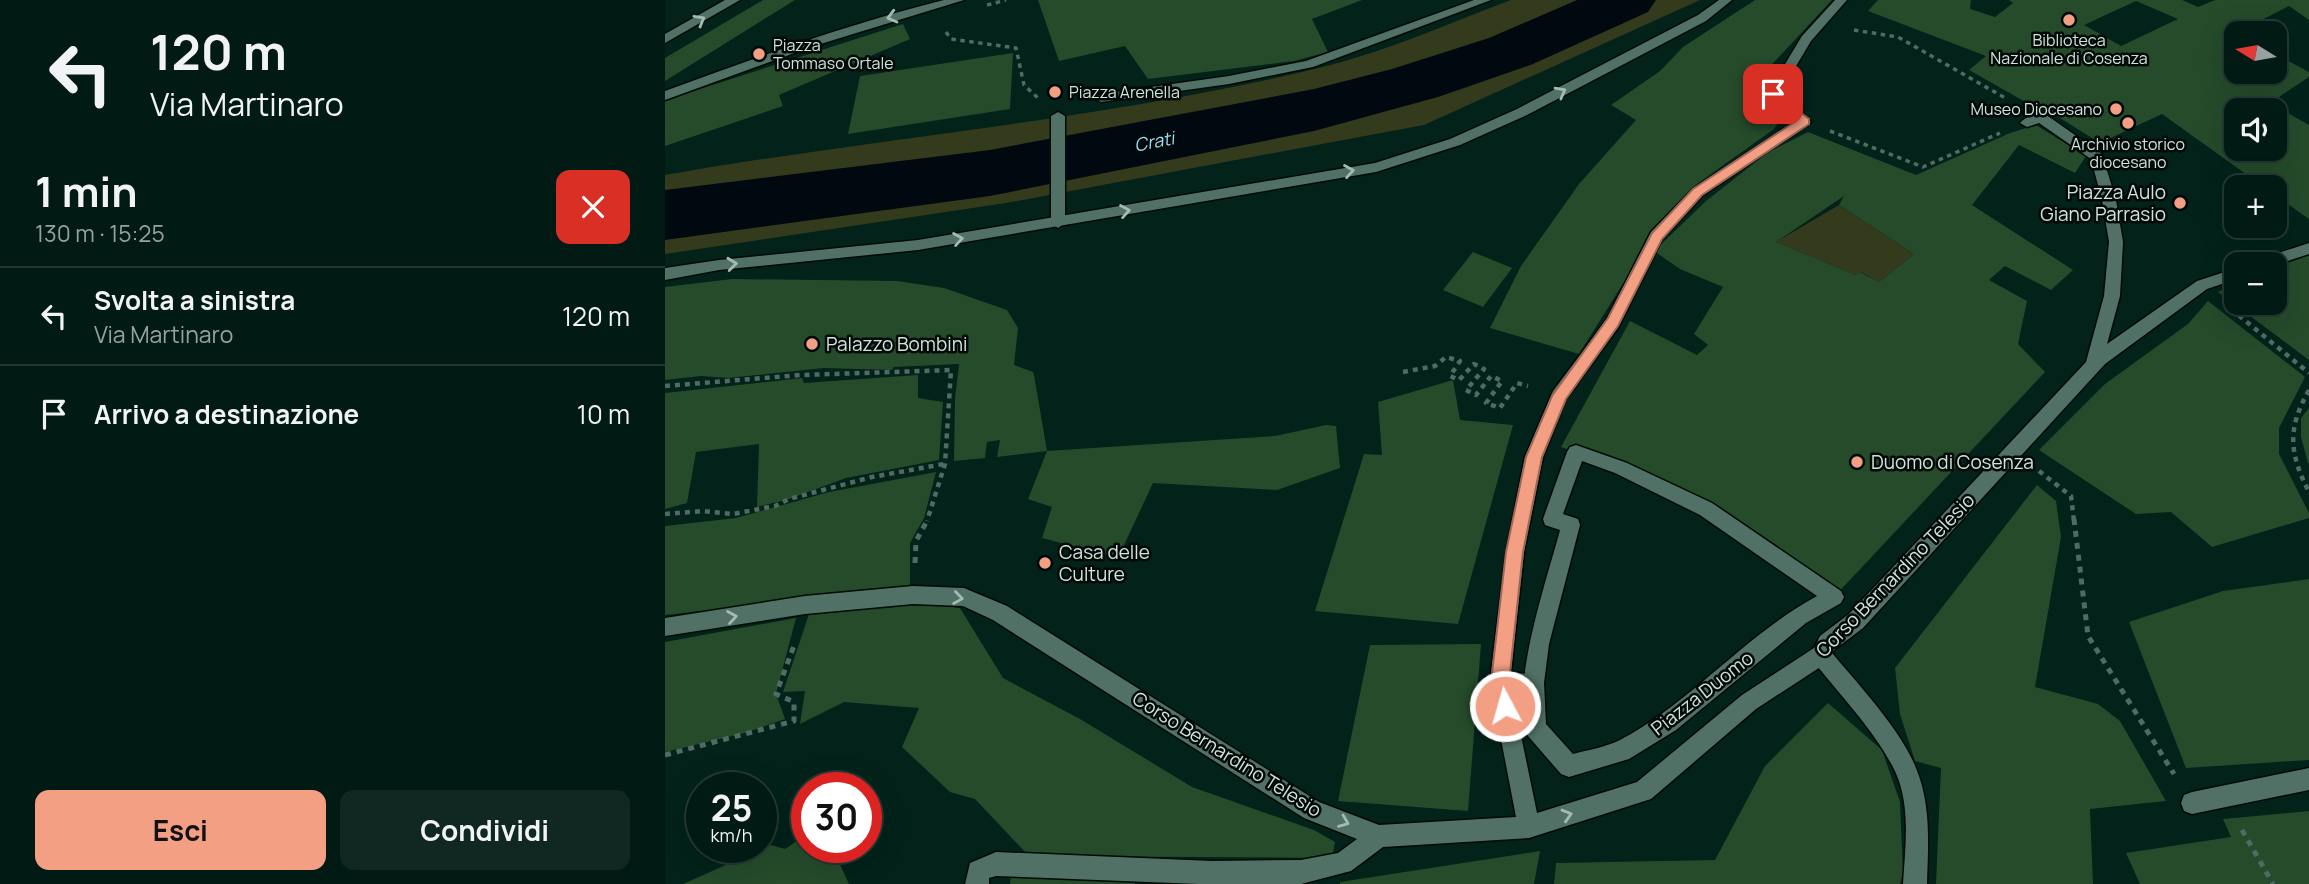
<!DOCTYPE html>
<html lang="it">
<meta charset="utf-8">
<style>
body{margin:0;font-family:Manrope,sans-serif;background:#102722;color:#f1f3f6;height:100vh;display:flex;flex-direction:column;font-size:26px;white-space:nowrap}
*{box-sizing:border-box;margin:0}
p{font-size:23px;color:#96a1a0}
.icon{flex:none;width:38px;height:38px;fill:none;stroke:currentColor;stroke-width:2;stroke-linecap:round;stroke-linejoin:round}
.map{position:relative;flex:1;overflow:hidden}
.side{display:flex;flex-direction:column;background:#021a14;width:665px}
.side>*{flex:none}
.top-card{background:#021a14;color:#f1f3f6;overflow:hidden}
.needle{width:46px;rotate:281deg}
.controls{position:absolute;left:1559px;top:21px;display:grid;gap:14px}
.controls a{display:grid;place-items:center;width:63px;height:63px;border-radius:14px;background:#021a14;box-shadow:0 7px 28px #0002,0 0 0 2px #233834;font-size:35px}
.speed{position:absolute;left:21px;top:772px;display:flex;gap:14px;font-size:35px;font-weight:700;text-align:center}
.speed>*{display:grid;place-content:center;width:91px;height:91px;border-radius:50%;background:#021a14;box-shadow:0 7px 28px #0002,0 0 0 2px #233834;line-height:1}
.speed small{font-size:18px;font-weight:400}
.speed .limit{border:10px solid #d22;background:#fff;color:#111}
.pin{position:absolute;display:grid;place-items:center;width:60px;height:60px;color:#fff;margin:-30px;border-radius:14px;box-shadow:0 4px 10px #0006}
.me{position:absolute;width:77px;margin:-38px;rotate:354deg;stroke-linejoin:round;filter:drop-shadow(0 0 5px #0008)}
.turn{display:flex;align-items:center;gap:24px;height:147px;padding:0 35px;font-size:32px}
.turn .icon{width:91px;height:91px;stroke-width:2.5}
.turn b{display:block;font-size:49px;line-height:60px}
.round{display:grid;place-items:center;flex:none;width:74px;height:74px;border-radius:14px;background:#102722}
.headline{display:flex;align-items:center;justify-content:space-between;height:119px;padding:0 35px}
h1{font-size:42px;font-weight:700;line-height:52px}
.primary-button{display:flex;gap:14px;margin-top:auto;padding:14px 35px}
.primary-button a{flex:1;height:80px;border-radius:14px;background:#f39f84;color:#111;font-size:28px;font-weight:700;line-height:80px;text-align:center}
.primary-button a+a{background:#102722;color:#f1f3f6}
ul{padding:0;list-style:none}
li{display:flex;align-items:center;gap:21px;height:98px;padding:0 35px;border-top:2px solid #233834}
li div{flex:1}
li b{display:block;font-size:26px}
li em{font-style:normal}
main{display:flex;flex:1;min-height:0}
.map>svg:first-child{display:block}
.green{fill:#343b1c}
.lines{fill:none;stroke-linecap:round;stroke-linejoin:round}
.river{fill:#000910;fill-rule:evenodd}
.building{fill:#254b2b;fill-rule:evenodd}
.pedestrian-casing{stroke:#000a06;stroke-width:3}
.minor-casing{stroke:#000a06;stroke-width:3}
.tertiary-casing{stroke:#000a06;stroke-width:3}
.path-far2{stroke:#516b64;stroke-width:3.5;stroke-dasharray:4.5 4.5;stroke-linecap:butt}
.path-far1{stroke:#516b64;stroke-width:4.5;stroke-dasharray:5 5;stroke-linecap:butt}
.path{stroke:#516b64;stroke-width:5;stroke-dasharray:6 6;stroke-linecap:butt}
.pedestrian{fill:#517167;fill-rule:evenodd}
.minor{fill:#517167;fill-rule:evenodd}
.tertiary{fill:#517167;fill-rule:evenodd}
.oneway{stroke:#a4bbb4}
.route{fill:#f39f84;stroke:#9e6756;stroke-width:2}
.poi-dot{fill:#f39f84;stroke:#010906;stroke-width:2.5}
.labels{text-anchor:middle;dominant-baseline:central;stroke-width:5;stroke-linejoin:round;paint-order:stroke}
.far-poi-label{font-size:16px;fill:#d1e3dd;stroke:#010906}
.far-water-label{font-size:18px;font-style:italic;fill:#9addfc;stroke:#010906}
.poi-label{font-size:19px;fill:#d1e3dd;stroke:#010906;text-anchor:start}
.street-label{font-size:19px;fill:#d1e3dd;stroke:#010906}
</style>
<main>
<section class="side">
<div class="top-card">
<div class="turn"><svg class="icon" aria-label="left" viewBox="0 0 24 24"><path d="M17 20v-9H6M10 6l-5 5 5 5"/></svg><div><b>120 m</b>Via Martinaro</div></div>
</div>
<div class="headline"><div><h1>1 min</h1><p>130 m · 15:25</p></div><a class="round" style="background:#d93025;color:#fff"><svg class="icon" aria-label="close" viewBox="0 0 24 24"><path d="M6 6l12 12M18 6L6 18"/></svg></a></div>
<ul>
<li><svg class="icon" aria-label="left" viewBox="0 0 24 24"><path d="M17 20v-9H6M10 6l-5 5 5 5"/></svg><div><b>Svolta a sinistra</b><p>Via Martinaro</p></div><em>120 m</em></li>
<li><svg class="icon" aria-label="arrive" viewBox="0 0 24 24"><path d="M6 21V4h12l-3 4 3 4H6"/></svg><div><b>Arrivo a destinazione</b></div><em>10 m</em></li>
</ul>
<div class="primary-button"><a>Esci</a><a>Condividi</a></div>
</section>
<div class="map">
<svg width="1644" height="884" viewBox="0 0 1644 884">
<rect width="100%" height="100%" fill="#02221a"/>
<!-- green -->
<g class="green">
<path d="M846,0h189l-276,125 -418,78 -341,51v-79c220,-39 445,-55 662,-109 62,-16 123,-43 184,-66z"/>
<path d="M1174,205l75,49 -35,28 -18,-10 -5,3 -80,-33z"/>
</g>
<g class="lines">
<!-- river -->
<path class="river" d="M912,0h79l-8,12 -115,52 -95,33 -124,34 -324,65 -325,44v-50l325,-40 324,-61 78,-20 97,-31z"/>
</g>
<!-- building -->
<g class="building">
<path d="M98,0h32l-130,81v-23z"/>
<path d="M373,0h324l-50,19 16,33 -34,9 -146,18 -23,-33 -66,15z"/>
<path d="M1090,0h77l-69,74 9,5 -9,15 22,20 -11,15 -77,55 -43,50 -75,120 -89,-26 31,-62 58,-82 57,-64 -25,-15 49,-34 23,-24z"/>
<path d="M1213,0h93l-1,9 25,8 18,-14 -4,-3h173l16,7 17,-7h94v20l-20,-14 -53,27 1,39h38v-18l34,18v5l-39,26 39,22v94l-34,-24v-8h-11l-102,-73 -62,29 -48,-30 -23,-9 -60,-34 17,-14 -118,-45zM1471,1l42,18 -57,27 -37,-21zM1572,110h38v39h-38z"/>
<path d="M238,24l7,15 -131,56 4,11 -118,40v-46z"/>
<path d="M348,53l-3,56 -162,25 12,-58z"/>
<path d="M1371,125l50,31 -11,17 -56,-28 -47,60 101,65 -22,20 -46,-24 -16,14 38,21 -9,43 27,28 -211,225 -128,-88 -85,-41 -60,-21 69,-126 67,34 11,-10 -14,-11 29,-47 -43,-18 -26,-18 52,-50 61,-48 41,-21 108,43 94,-42zM1179,196l-5,9 75,49 -35,28 -19,-10 -4,3 -80,-33z"/>
<path d="M808,252l39,16 -29,39 -40,-17z"/>
<path d="M1644,255v105l-91,-68 19,-8v19h38v-35z"/>
<path d="M67,279l165,2 47,7 63,22 11,18 -4,37 19,7 1,3 13,76 -50,6 3,-17 -13,2 -2,16 -31,3 1,-62 4,-35 -65,3 -2,3 -68,-2 -96,10 -27,-2 -36,4v-93z"/>
<path d="M1543,301l97,76 -26,51v26l30,59v5l-97,29 -41,-35 -35,2 -97,-64 66,-66 83,-60z"/>
<path d="M253,375v23l25,4 -4,58 -93,18 -57,21 -32,8 2,-63 -63,8 -9,51 -22,6v-116l137,-15 2,5z"/>
<path d="M788,380l7,40 53,5 -55,199 -143,-13 49,-157 18,1 -4,-53z"/>
<path d="M1644,408v55h-1l-7,-26v-19z"/>
<path d="M661,425l10,1 4,42 -63,22 -124,-7 -35,75 -76,-20 10,-31 -24,-8 19,-48 228,-15z"/>
<path d="M271,472l-12,46 -14,25v45l-245,27v-89l71,-8 93,-26z"/>
<path d="M1372,485l19,16 5,36 -26,150 63,17 22,17 46,80 -76,8 3,75h-157l5,-116 -26,-7 -15,-47 -5,-46z"/>
<path d="M1644,579v181l-123,8 -57,-146 94,-31z"/>
<path d="M246,602l49,6 43,70 77,41 112,68 122,43 21,12 -3,16 -303,-2 -54,-57 -25,-7 -48,-45 17,-39 -75,-6 -44,22 5,-33 -22,1 27,-81z"/>
<path d="M131,618l-20,76 9,25 -40,14 -80,19v-110z"/>
<path d="M816,644l-13,167 -130,-10 32,-156z"/>
<path d="M1163,703l54,47 18,52 3,71 -3,11h-346l2,-21 159,-3 50,-94z"/>
<path d="M1644,811v73h-169l-14,-31 105,-16 -8,-18z"/>
<path d="M142,834v13h25l17,37h-166l88,-39 14,4z"/>
<path d="M875,851l-6,33h-194v-2z"/>
<path d="M346,877l124,5v2h-125z"/>
</g>
<g class="lines">
<!-- pedestrian casing -->
<g class="pedestrian-casing">
<g id="pedestrian">
<path d="M393,112l7,4v107l-7,5 -7,-5v-107z"/>
<path d="M911,445l51,18 85,40 129,88 3,6 -3,6 -35,20 -130,107 -47,29 -60,18 -8,-3 -33,-38c-19,-49 19,-156 32,-206l-15,-5 -2,-6 24,-67 3,-5zM917,461l33,12 85,42 117,81c-72,39 -125,106 -197,144 -14,7 -32,10 -47,14l-27,-30 -2,-41 5,-39 31,-119 -2,-6 -15,-5z"/>
<path d="M1156,645l7,3c30,37 76,83 91,128 12,35 9,72 8,108h-24c2,-34 7,-70 -4,-103 -14,-39 -59,-86 -85,-119l-3,-7 3,-7z"/>
</g>
</g>
<!-- minor casing -->
<g class="minor-casing">
<g id="minor">
<path d="M279,0h20l-150,46 -149,54v-9c92,-34 184,-67 279,-91z"/>
<path d="M809,0h17l-178,67 -84,17 -128,18 -7,-4 7,-4 128,-18 77,-15z"/>
<path d="M1054,0h13l-26,21 -179,94 -67,30 -84,27 -458,78 -199,20 -54,10v-12l54,-8 199,-20 457,-77 75,-24 67,-30 181,-94z"/>
<path d="M1170,0h12l-36,41 -31,52 31,29 -108,73 -41,44 -43,87 -53,73 -23,58 -19,95 -13,120 30,4 3,7 -3,7 -7,3 -22,-1 25,121 100,-31 105,-87 72,-47 6,-12 29,-22 237,-252 18,-66 5,-54 -7,-42 -11,-41 -52,-36 -12,4 -7,-4c5,-6 17,-11 25,-9l57,40 14,46 7,42 -3,54 -13,48 90,-63 40,-13v11l-30,10 -102,75 -242,264 -29,22 -6,12 -72,47 -105,90 -122,39 -146,9 -32,24 -50,13h-102l-203,-8 -7,2v6h-24l5,-21 26,-11 216,9 89,-1 37,-7 19,-14 -53,-21 -311,-198 -30,-14 -50,-2 -108,10 -140,22v-18l140,-22 108,-10 51,2 43,18 312,196 60,23 137,-8 -26,-135 16,-130 19,-95 28,-66 54,-72 44,-87 42,-43 102,-67 -28,-28 35,-58z"/>
<path d="M1644,243v11l-34,11 -21,-1 3,-4z"/>
<path d="M1644,768v22l-117,24 -8,-3 -3,-8 3,-8 8,-3z"/>
</g>
</g>
<!-- tertiary casing -->
<g class="tertiary-casing">
<path id="tertiary" d="M60,0h15l-75,43v-9z"/>
</g>
<!-- path-far2 -->
<g class="path-far2">
<path d="M322,5l19,-5"/>
<path d="M1189,30l44,7 109,62"/>
<path d="M281,32l5,7 65,9 8,37 14,13"/>
<path d="M1165,131l93,36 77,-34"/>
</g>
<!-- path-far1 -->
<g class="path-far1">
<path d="M1566,309l78,64"/>
<path d="M738,372l32,-6 11,-9 14,4 -10,15 9,4 15,-16 10,5 -18,21 10,5 15,-19 11,5 -16,22 14,5 17,-25 11,3"/>
<path d="M0,386l136,-11 150,-5 -6,94 -18,57"/>
<path d="M1644,390c-22,39 -20,63 0,102"/>
<path d="M1374,471l32,25 3,25"/>
<path d="M0,514l38,-3 30,3 42,-8 14,-7 83,-22 72,-13"/>
</g>
<!-- path -->
<g class="path">
<path d="M1409,519l14,117 86,138"/>
<path d="M250,563l1,-22 12,-22"/>
<path d="M0,755l129,-34v-19l-18,-8 19,-51"/>
<path d="M1577,830l31,54"/>
</g>
<!-- pedestrian -->
<use href="#pedestrian" class="pedestrian"/>
<!-- minor -->
<use href="#minor" class="minor"/>
<!-- tertiary -->
<use href="#tertiary" class="tertiary"/>
</g>
<!-- one-way arrows -->
<defs><path id="oneway-chevron" d="M-2-3.5L2.5 0L-2 3.5" fill="none" stroke-width="1.6" stroke-linecap="round" stroke-linejoin="round" transform="scale(1.75)"/></defs>
<g class="oneway">
<use href="#oneway-chevron" transform="translate(227 17) rotate(165)"/>
<use href="#oneway-chevron" transform="translate(35 20) rotate(-30)"/>
<use href="#oneway-chevron" transform="translate(896 92) rotate(-28)"/>
<use href="#oneway-chevron" transform="translate(684 171) rotate(-10)"/>
<use href="#oneway-chevron" transform="translate(460 211) rotate(-10)"/>
<use href="#oneway-chevron" transform="translate(293 239) rotate(-9)"/>
<use href="#oneway-chevron" transform="translate(67 264) rotate(-6)"/>
<use href="#oneway-chevron" transform="translate(293 598) rotate(8)"/>
<use href="#oneway-chevron" transform="translate(67 617) rotate(-9)"/>
<use href="#oneway-chevron" transform="translate(902 815) rotate(-17)"/>
<use href="#oneway-chevron" transform="translate(679 822) rotate(22)"/>
</g>
<!-- route -->
<path class="route" d="M1108,91l36,28v5l-107,71 -40,44 -44,87 -52,73 -24,58 -19,95 -14,130 5,24 -2,7 -7,2 -7,-2 -7,-31 15,-130 20,-95 26,-61 56,-78 44,-85 41,-44 103,-68 -27,-24 -2,-3z"/>
<!-- markers -->
<g class="poi-dot">
<circle cx="1404" cy="20" r="7"/>
<circle cx="94" cy="54" r="7"/>
<circle cx="390" cy="92" r="7"/>
<circle cx="1451" cy="109" r="7"/>
<circle cx="1463" cy="123" r="7"/>
<circle cx="1515" cy="203" r="7"/>
<circle cx="147" cy="344" r="7"/>
<circle cx="1192" cy="462" r="7"/>
<circle cx="380" cy="563" r="7"/>
</g>
<g class="labels">
<!-- far-poi labels -->
<g class="far-poi-label">
<text x="1404" y="40">Biblioteca<tspan x="1404" dy="18">Nazionale di Cosenza</tspan></text>
<text x="108" y="45" text-anchor="start">Piazza<tspan x="108" dy="18">Tommaso Ortale</tspan></text>
<text x="404" y="92" text-anchor="start">Piazza Arenella</text>
<text x="1437" y="109" text-anchor="end">Museo Diocesano</text>
<text x="1463" y="144">Archivio storico<tspan x="1463" dy="18">diocesano</tspan></text>
</g>
<!-- far-water labels -->
<g class="far-water-label">
<text transform="translate(489 141) rotate(-11)">Crati</text>
</g>
<!-- poi labels -->
<g class="poi-label">
<text x="1501" y="192" text-anchor="end">Piazza Aulo<tspan x="1501" dy="22">Giano Parrasio</tspan></text>
<text x="161" y="344">Palazzo Bombini</text>
<text x="1206" y="462">Duomo di Cosenza</text>
<text x="394" y="552">Casa delle<tspan x="394" dy="22">Culture</tspan></text>
</g>
<!-- street labels -->
<g class="street-label">
<text transform="translate(1230 575) rotate(-46)">Corso Bernardino Telesio</text>
<text transform="translate(1037 693) rotate(-38)">Piazza Duomo</text>
<text transform="translate(562 754) rotate(32)">Corso Bernardino Telesio</text>
</g>
</g>
</svg>
<div class="controls">
<a><svg class="needle" viewBox="-14 -14 28 28"><path d="M0-13l5 13h-10z" fill="#e53935"/><path d="M0 13l5-13h-10z" fill="#96a1a0"/></svg></a>
<a><svg class="icon" aria-label="sound" viewBox="0 0 24 24"><path d="M4 9h4l5-4v14l-5-4H4zM17 9q2 3 0 6"/></svg></a>
<a>+</a>
<a>−</a>
</div>
<div class="speed"><div>25<small>km/h</small></div><div class="limit">30</div></div>
<div class="pin" style="left:1108px;top:94px;background:#d93025"><svg class="icon" aria-label="arrive" viewBox="0 0 24 24"><path d="M6 21V4h12l-3 4 3 4H6"/></svg></div>
<svg class="me" style="left:840px;top:706px" viewBox="-20 -20 40 40"><circle r="17" fill="#f39f84" stroke="#fff" stroke-width="3"/><path d="M0-11L8 9 0 5-8 9z" fill="#fff"/></svg>
</div>
</main>
